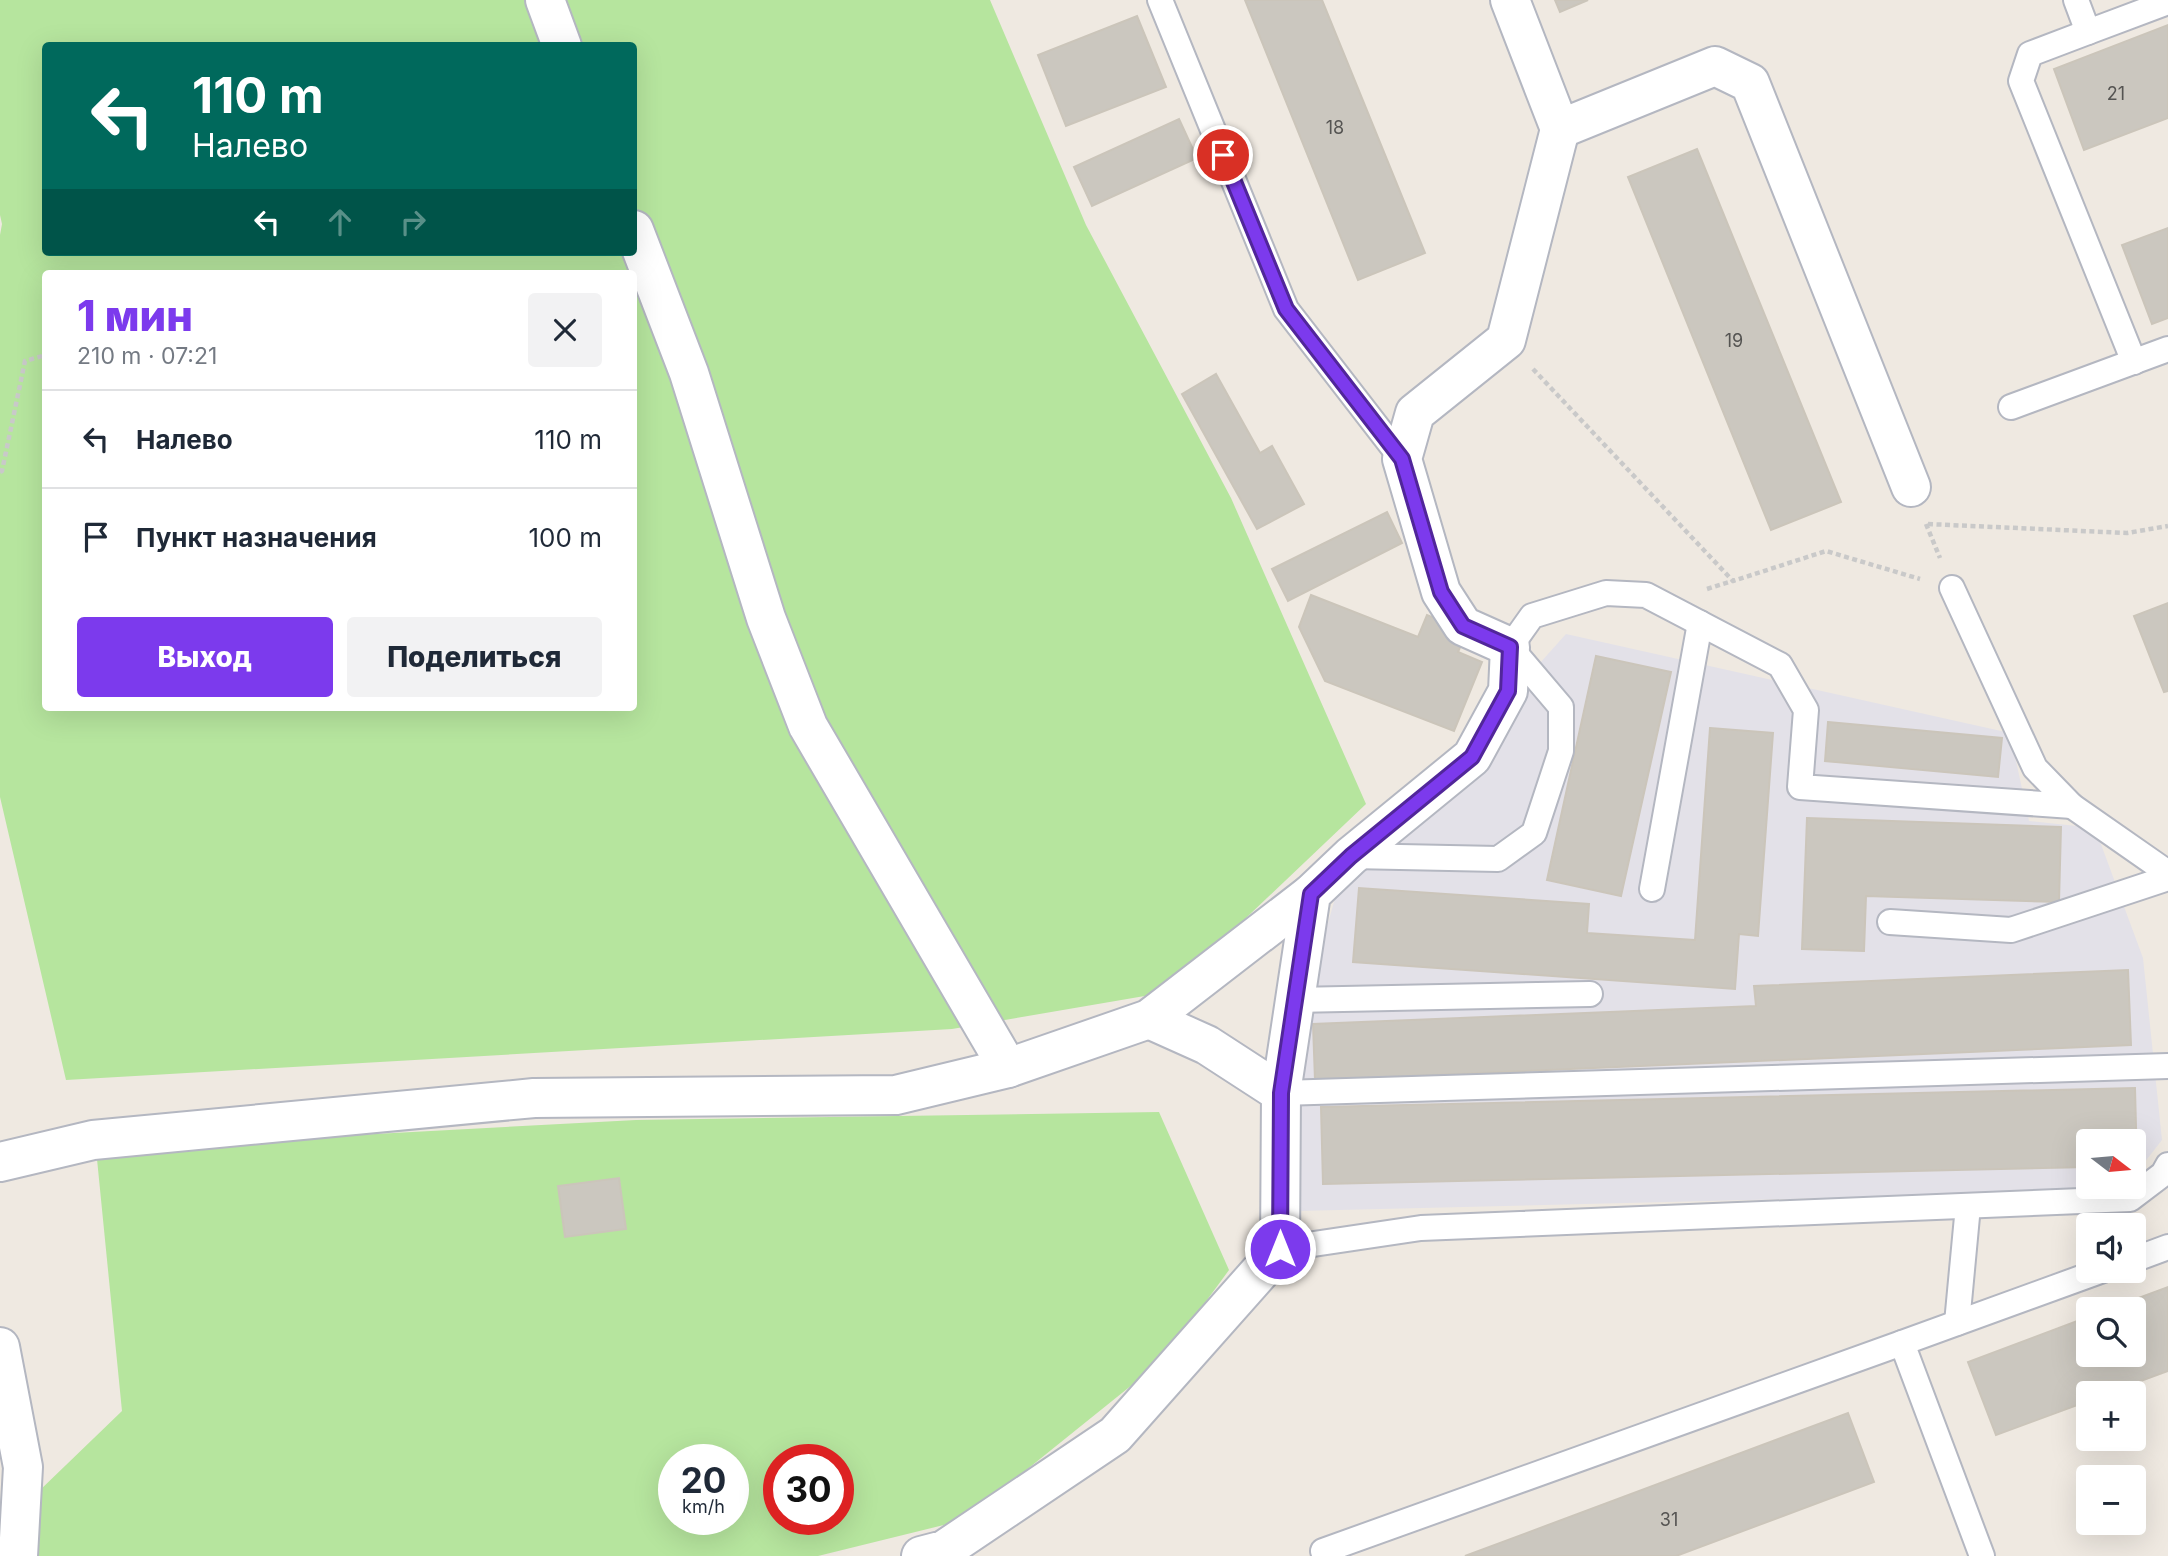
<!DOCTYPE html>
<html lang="ru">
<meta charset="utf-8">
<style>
body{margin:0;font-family:Inter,sans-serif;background:#f2f2f3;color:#1f2937;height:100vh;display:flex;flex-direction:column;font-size:26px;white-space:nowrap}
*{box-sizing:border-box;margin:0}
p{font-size:23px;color:#747a83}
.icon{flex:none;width:38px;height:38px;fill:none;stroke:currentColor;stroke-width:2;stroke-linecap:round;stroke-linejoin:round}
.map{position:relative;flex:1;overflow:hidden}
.drawer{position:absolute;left:42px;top:270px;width:595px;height:441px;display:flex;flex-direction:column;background:#fff;border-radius:7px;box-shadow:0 7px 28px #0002}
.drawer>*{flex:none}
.banner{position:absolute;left:42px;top:42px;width:595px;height:214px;border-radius:7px;box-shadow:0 7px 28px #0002;background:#00695c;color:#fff;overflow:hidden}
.needle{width:46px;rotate:106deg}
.buttons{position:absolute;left:2076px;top:1129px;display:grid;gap:14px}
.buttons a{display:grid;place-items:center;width:70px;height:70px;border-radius:7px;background:#fff;box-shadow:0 7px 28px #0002;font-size:35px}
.speed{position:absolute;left:658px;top:1444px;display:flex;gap:14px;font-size:35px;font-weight:700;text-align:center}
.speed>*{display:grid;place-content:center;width:91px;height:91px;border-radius:50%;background:#fff;box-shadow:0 7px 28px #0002;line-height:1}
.speed small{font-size:18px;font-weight:400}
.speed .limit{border:10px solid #d22;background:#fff;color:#111}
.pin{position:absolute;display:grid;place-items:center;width:60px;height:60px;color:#fff;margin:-30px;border:4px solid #fff;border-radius:50%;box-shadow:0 2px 7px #0007}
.me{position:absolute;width:77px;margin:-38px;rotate:0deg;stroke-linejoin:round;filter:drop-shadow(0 0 5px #0008)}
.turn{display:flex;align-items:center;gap:24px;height:147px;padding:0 35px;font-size:32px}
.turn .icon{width:91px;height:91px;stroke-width:2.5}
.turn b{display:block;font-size:49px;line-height:60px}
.lanes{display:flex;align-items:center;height:66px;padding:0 35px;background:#0003;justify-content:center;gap:35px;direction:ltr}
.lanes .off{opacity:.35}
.round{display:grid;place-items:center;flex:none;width:74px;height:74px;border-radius:7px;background:#f2f2f3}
.summary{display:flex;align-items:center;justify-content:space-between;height:119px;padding:0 35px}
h1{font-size:42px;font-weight:800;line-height:52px;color:#7c3aed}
.primary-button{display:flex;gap:14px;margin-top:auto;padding:14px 35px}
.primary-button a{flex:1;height:80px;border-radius:7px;background:#7c3aed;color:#fff;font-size:28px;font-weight:800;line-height:80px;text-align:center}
.primary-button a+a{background:#f2f2f3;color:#1f2937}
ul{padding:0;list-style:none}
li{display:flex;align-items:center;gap:21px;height:98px;padding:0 35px;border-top:2px solid #e0e1e3}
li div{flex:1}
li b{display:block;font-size:26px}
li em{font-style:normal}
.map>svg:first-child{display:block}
.industrial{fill:#e3e1e8}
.green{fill:#b6e59e;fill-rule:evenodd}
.building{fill:#cbc7bf;stroke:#cbc5ba;stroke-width:2}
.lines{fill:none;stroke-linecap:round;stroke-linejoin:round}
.service-casing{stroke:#b4b7c1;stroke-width:28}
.minor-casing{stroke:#b4b7c1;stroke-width:42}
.path{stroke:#c9c9c9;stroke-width:4.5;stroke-dasharray:5 3.5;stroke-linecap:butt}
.service{stroke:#fff;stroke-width:24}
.minor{stroke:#fff;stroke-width:38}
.route-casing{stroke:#51269a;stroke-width:18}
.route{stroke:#7c3aed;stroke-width:12}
.labels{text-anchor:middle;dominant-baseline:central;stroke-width:7;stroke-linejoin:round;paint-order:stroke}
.number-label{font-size:18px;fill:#555452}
</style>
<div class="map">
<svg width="2168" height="1556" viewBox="0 0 2168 1556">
<rect width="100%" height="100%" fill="#efe9e1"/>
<!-- industrial -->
<path class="industrial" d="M1566,634l444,99 19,88 66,7 48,130 19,182 -29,37v-36h-45v45l38,1 -4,4 -825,20 1,-183 40,-140z"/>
<!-- green -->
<g class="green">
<path d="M0,0h990l96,225 145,273 135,306 -198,188 -216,37 -886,51 -66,-283v-562l2,-11 -2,-9zM46,46h588v206h-588zM46,273h588v434h-588z"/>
<path d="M1159,1112l70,158 -66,90 -199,160 -146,36h-785l5,-64 84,-81 -26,-262 540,-29zM674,1460h59v59h-59zM779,1460h59v59h-59z"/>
</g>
<!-- building -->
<g class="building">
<path d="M1245,0h77l103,253 -67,27z"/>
<path d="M1555,0h33l-28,12z"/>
<path d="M1137,16l29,71 -100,39 -28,-71z"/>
<path d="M2168,25v93l-84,32 -30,-81z"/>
<path d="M1179,119l18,39 -105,48 -18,-39z"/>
<path d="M1697,149l144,353 -70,28 -143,-353z"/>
<path d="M2168,228v90l-16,6 -30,-79z"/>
<path d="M1216,374l44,79 12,-7 32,58 -47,25 -75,-135z"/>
<path d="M1387,512l15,31 -114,58 -16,-32z"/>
<path d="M1311,595l107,42 9,-22 40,16 -9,21 24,10 -28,69 -129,-50 -26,-54z"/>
<path d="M2168,603v88l-4,1 -30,-76z"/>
<path d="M1596,656l75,16 -50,224 -74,-16z"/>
<path d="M1828,722l174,16 -4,39 -173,-16z"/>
<path d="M1710,728l63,5 -15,203 -19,-2 -4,55 -382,-27 6,-74 230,16 -2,29 108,7z"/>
<path d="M1807,818l254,9 -2,75 -193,-6 -2,55 -62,-2z"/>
<path d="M2128,970l3,75 -816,35 -2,-56 443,-18 -2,-20z"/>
<path d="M2135,1088l2,78h-4v-25h-45v26l-765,17 -2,-77z"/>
<path d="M619,1178l7,51 -61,8 -7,-51z"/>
<path d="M2168,1287v84l-60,22h-20v8l-92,34 -28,-73 120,-45v37h45v-45h-24z"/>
<path d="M1848,1413l26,69 -198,74h-211z"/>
</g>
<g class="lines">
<!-- service casing -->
<g class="service-casing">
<g id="service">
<path d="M1160,0l126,309 116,150"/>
<path d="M2076,0l12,32 80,-30"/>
<path d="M2088,32l-58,22 -9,27 113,281"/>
<path d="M2011,407l157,-58"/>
<path d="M1952,588l83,180 37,38 96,67"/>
<path d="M1351,856l147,3 36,-26 27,-82v-44l-51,-60 22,-31 74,-23 40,2 134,70 26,45 -6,77 272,19"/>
<path d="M1652,889l48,-266"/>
<path d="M1890,922l121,8 157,-52"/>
<path d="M1294,1000l296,-6"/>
<path d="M1281,1093l887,-27"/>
<path d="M1280,1249l141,-21 709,-29 33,-25 5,-9"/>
<path d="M2133,1260l35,-13"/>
<path d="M1957,1323l11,-117"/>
<path d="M1323,1551l579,-208"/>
<path d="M1982,1556l-80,-213 201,-73"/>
</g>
</g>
<!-- minor casing -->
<g class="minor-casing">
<g id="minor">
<path d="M545,0l17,46"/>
<path d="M1510,0l50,129"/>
<path d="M1560,129l155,-63 35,17 161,404"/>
<path d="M634,230l55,143 77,245 42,108 200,342"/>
<path d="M1149,1019l58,26 74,48"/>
<path d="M0,1162l93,-22 441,-42 362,-3 112,-27 141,-49 162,-125"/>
<path d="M0,1347l23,120 -5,89"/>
<path d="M921,1556l23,-6 171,-115 165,-186 1,-156 30,-199 40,-38 121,-99 36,-66 2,-44 -47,-21 -22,-34 -39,-133 13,-46 91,-73 54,-211"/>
</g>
</g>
<!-- path -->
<g class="path">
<path d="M1533,369l200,212 93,-30 94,28"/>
<path d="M0,472l2,-1 23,-110 21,-6"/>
<path d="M1926,524l14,34"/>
<path d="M1928,524l199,9 41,-7"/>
<path d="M1707,589l25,-8"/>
</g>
<!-- service -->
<use href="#service" class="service"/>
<!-- minor -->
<use href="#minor" class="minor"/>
</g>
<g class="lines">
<!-- route casing -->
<g class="route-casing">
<path id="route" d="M1223,155l63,154 116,150 39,133 22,34 47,21 -2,44 -36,66 -121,99 -40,38 -30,199 -1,156"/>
</g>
<!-- route -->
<use href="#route" class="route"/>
</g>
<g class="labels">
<!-- number labels -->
<g class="number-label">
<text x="2116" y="93">21</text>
<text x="1335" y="127">18</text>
<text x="1734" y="340">19</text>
<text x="1669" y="1519">31</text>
</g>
</g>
</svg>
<div class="buttons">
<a><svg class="needle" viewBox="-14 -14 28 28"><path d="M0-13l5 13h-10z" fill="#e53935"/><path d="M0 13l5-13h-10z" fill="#747a83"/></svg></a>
<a><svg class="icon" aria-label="sound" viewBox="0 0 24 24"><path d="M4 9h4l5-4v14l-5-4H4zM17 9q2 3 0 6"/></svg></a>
<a><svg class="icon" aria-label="search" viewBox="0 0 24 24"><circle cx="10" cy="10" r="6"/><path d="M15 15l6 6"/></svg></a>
<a>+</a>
<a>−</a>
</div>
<div class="speed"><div>20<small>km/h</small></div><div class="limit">30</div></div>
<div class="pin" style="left:1223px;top:155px;background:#d93025"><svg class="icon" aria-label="arrive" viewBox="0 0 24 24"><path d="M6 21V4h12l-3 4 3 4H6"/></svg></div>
<svg class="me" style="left:1280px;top:1249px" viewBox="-20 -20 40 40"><circle r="17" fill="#7c3aed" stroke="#fff" stroke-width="3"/><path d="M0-11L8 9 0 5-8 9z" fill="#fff"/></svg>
<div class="banner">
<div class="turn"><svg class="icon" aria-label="left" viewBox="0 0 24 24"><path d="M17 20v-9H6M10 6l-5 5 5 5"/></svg><div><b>110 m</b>Налево</div></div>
<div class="lanes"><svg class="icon" aria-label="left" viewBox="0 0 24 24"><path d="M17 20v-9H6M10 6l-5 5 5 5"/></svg><svg class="icon off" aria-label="ahead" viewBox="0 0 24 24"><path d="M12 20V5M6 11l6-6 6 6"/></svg><svg class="icon off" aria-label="right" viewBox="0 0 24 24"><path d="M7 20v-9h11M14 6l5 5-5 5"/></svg></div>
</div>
<section class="drawer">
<div class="summary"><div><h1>1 мин</h1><p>210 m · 07:21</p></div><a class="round"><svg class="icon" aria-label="close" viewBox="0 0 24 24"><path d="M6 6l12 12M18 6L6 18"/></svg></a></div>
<ul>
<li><svg class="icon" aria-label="left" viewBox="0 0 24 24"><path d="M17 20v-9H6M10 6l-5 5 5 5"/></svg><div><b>Налево</b></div><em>110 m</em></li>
<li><svg class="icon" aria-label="arrive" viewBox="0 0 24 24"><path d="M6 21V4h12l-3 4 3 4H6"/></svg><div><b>Пункт назначения</b></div><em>100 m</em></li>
</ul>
<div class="primary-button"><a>Выход</a><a>Поделиться</a></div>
</section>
</div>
